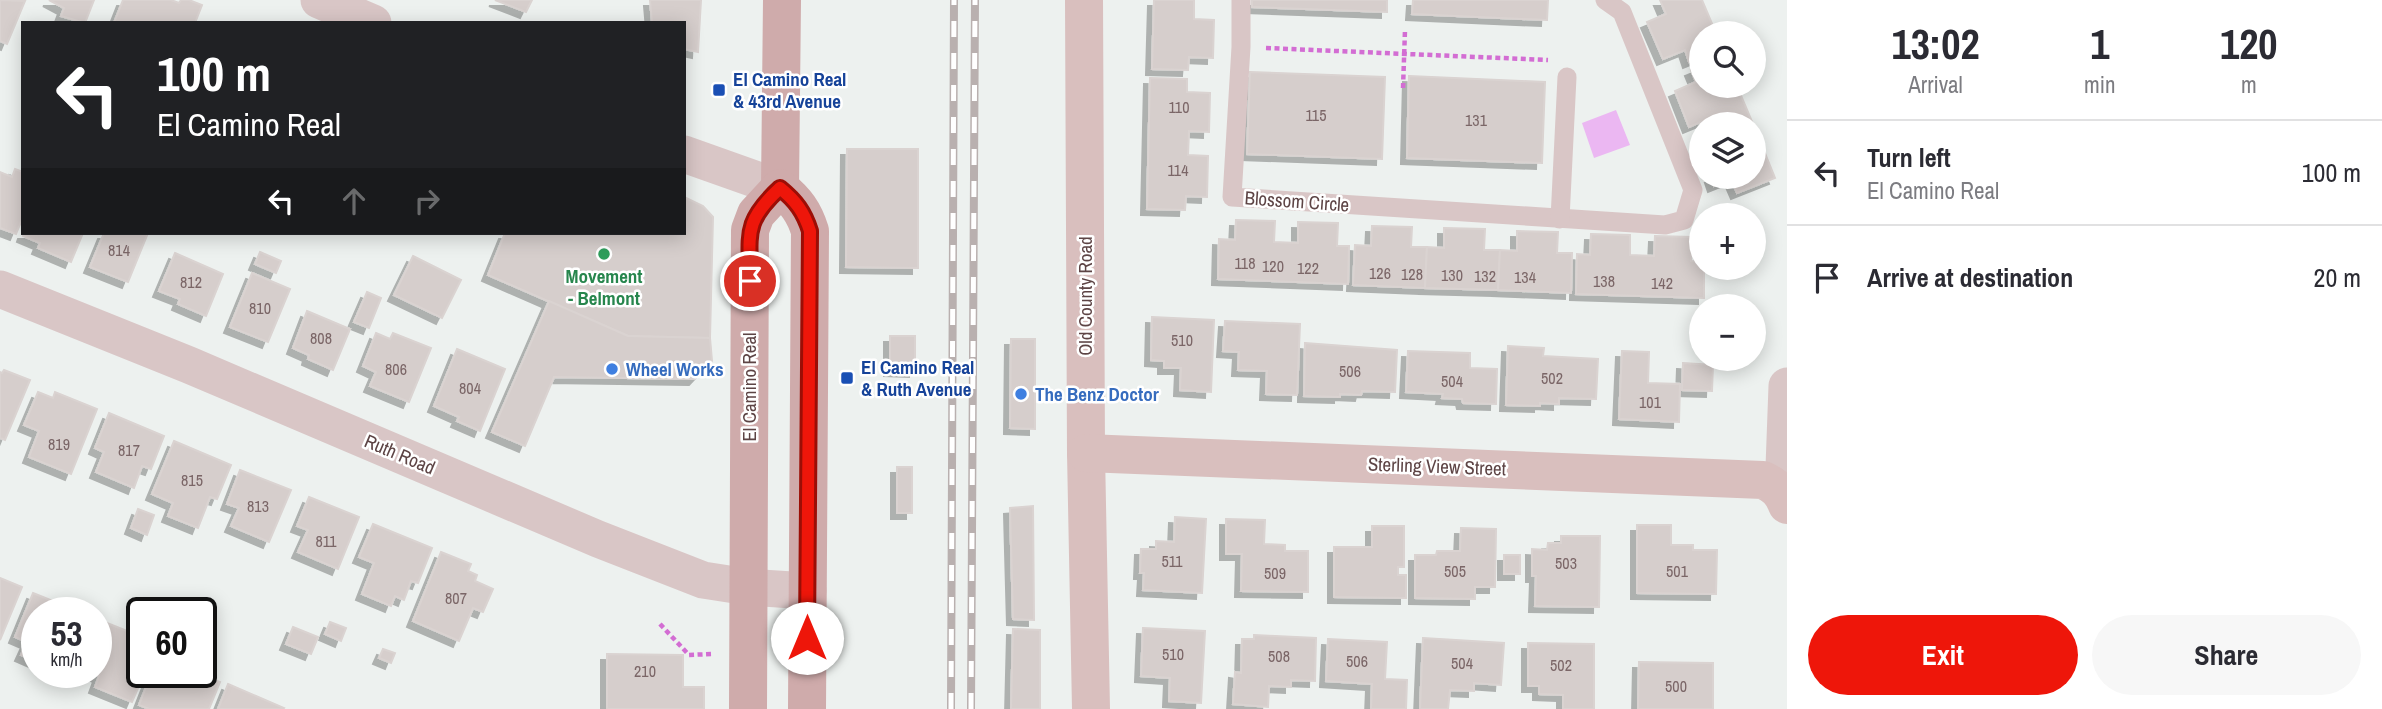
<!DOCTYPE html>
<meta charset="utf-8">
<style>
body{margin:0;font-family:"Archivo Narrow",sans-serif;background:#f7f7f7;color:#2b2b33;height:100vh;display:flex;flex-direction:column;font-size:26px;white-space:nowrap}
*{box-sizing:border-box;margin:0}
p{font-size:23px;color:#7c7c81}
.icon{flex:none;width:38px;height:38px;fill:none;stroke:currentColor;stroke-width:2;stroke-linecap:round;stroke-linejoin:round}
.map{position:relative;flex:1;overflow:hidden}
.panel{display:flex;flex-direction:column;background:#fff;width:595px}
.panel>*{flex:none}
.hud{position:absolute;left:21px;top:21px;width:665px;height:214px;border-radius:0px;box-shadow:0 4px 18px #0003;background:#202124;color:#fff;overflow:hidden}
.controls{position:absolute;left:1689px;top:21px;display:grid;gap:14px}
.controls a{display:grid;place-items:center;width:77px;height:77px;border-radius:50%;background:#fff;box-shadow:0 4px 18px #0003;font-size:35px}
.speed{position:absolute;left:21px;top:597px;display:flex;gap:14px;font-size:35px;font-weight:700;text-align:center}
.speed>*{display:grid;place-content:center;width:91px;height:91px;border-radius:50%;background:#fff;box-shadow:0 4px 18px #0003;line-height:1}
.speed small{font-size:18px;font-weight:400}
.speed .limit{border:4px solid #111;border-radius:10px;background:#fff;color:#111}
.pin{position:absolute;display:grid;place-items:center;width:60px;height:60px;color:#fff;margin:-30px;border:4px solid #fff;border-radius:50%;box-shadow:0 2px 7px #0007}
.me{position:absolute;width:77px;margin:-38px;rotate:0deg;stroke-linejoin:round;filter:drop-shadow(0 0 5px #0008)}
.turn{display:flex;align-items:center;gap:24px;height:147px;padding:0 21px;font-size:32px}
.turn .icon{width:91px;height:91px;stroke-width:2.5}
.turn b{display:block;font-size:49px;line-height:60px}
.lanes{display:flex;align-items:center;height:66px;padding:0 21px;background:#0003;justify-content:center;gap:35px;direction:ltr}
.lanes .off{opacity:.35}
.eta{display:flex;justify-content:space-evenly;align-items:center;height:119px;text-align:center}
.eta b{font-size:42px;font-weight:700;line-height:49px}
.button{display:flex;gap:14px;margin-top:auto;padding:14px 21px}
.button a{flex:1;height:80px;border-radius:42px;background:#ee160a;color:#fff;font-size:28px;font-weight:700;line-height:80px;text-align:center}
.button a+a{background:#f7f7f7;color:#2b2b33}
ul{padding:0;list-style:none}
li{display:flex;align-items:center;gap:21px;height:105px;padding:0 21px;border-top:2px solid #e1e1e2}
li div{flex:1}
li b{display:block;font-size:26px}
li em{font-style:normal}
main{display:flex;flex:1;min-height:0}
.map>svg:first-child{display:block}
.green{fill:#ebb7f2}
.building{fill:#d6cecc;stroke:#dad3d1;stroke-width:2;filter:url(#shadow)}
.lines{fill:none;stroke-linecap:round;stroke-linejoin:round}
.path{stroke:#d36dd3;stroke-width:4.5;stroke-dasharray:5 3.5;stroke-linecap:butt}
.lane{stroke:#d9c6c6;stroke-width:19}
.street{stroke:#d9c6c6;stroke-width:37}
.secondary{stroke:#d9bfbe;stroke-width:38}
.primary{stroke:#cfabab;stroke-width:38}
.rail-casing{stroke:#b9b0af;stroke-width:8}
.rail{stroke:#fff;stroke-width:5;stroke-dasharray:16;stroke-linecap:butt}
.route-casing{stroke:#9b0e06;stroke-width:18}
.route{stroke:#ee160a;stroke-width:12}
.transit-dot{fill:#1a4fb4;stroke:#fff;stroke-width:2.5}
.leisure-dot{fill:#2e9e5b;stroke:#fff;stroke-width:2.5}
.shop-dot{fill:#3f7fe0;stroke:#fff;stroke-width:2.5}
.labels{text-anchor:middle;dominant-baseline:central;stroke-width:5;stroke-linejoin:round;paint-order:stroke}
.number-label{font-size:16px;fill:#7b6667}
.transit-label{font-size:19px;font-weight:bold;fill:#164399;stroke:#fff;text-anchor:start}
.street-label{font-size:19px;fill:#5d4445;stroke:#fff}
.leisure-label{font-size:19px;font-weight:bold;fill:#27864d;stroke:#fff}
.shop-label{font-size:19px;font-weight:bold;fill:#366cbe;stroke:#fff;text-anchor:start}
</style>
<main>
<div class="map">
<svg width="1787" height="709" viewBox="0 0 1787 709">
<defs>
<filter id="shadow"><feDropShadow dx="-6" dy="6" stdDeviation="0" flood-color="#0004"/></filter>
</defs>
<rect width="100%" height="100%" fill="#edf1ef"/>
<!-- green -->
<path class="green" d="M1616,110l14,35 -36,13 -12,-35z"/>
<!-- building -->
<g class="building">
<path d="M0,0l25,1 -18,43 -7,-3z"/>
<path d="M49,0h45l-9,23 -24,-7 3,-8z"/>
<path d="M123,0h48l8,3 2,-3h8l13,5 -7,18h-81z"/>
<path d="M495,0h37l-6,12z"/>
<path d="M650,0h51l-3,52 -14,-3v-26h-32z"/>
<path d="M1154,0h40v19l20,1 -1,38 -24,-1 -1,13 -36,-1z"/>
<path d="M1252,0h135v12l-135,-5z"/>
<path d="M1413,0h135l-1,20 -135,-6z"/>
<path d="M1660,0h42l14,33h-15v24l-12,5 -4,-12 -22,9 -16,-37 19,-8z"/>
<path d="M1701,66v20h36l16,38h-43l-2,-5 -19,8 -14,-36 21,-9 -5,-12z"/>
<path d="M1250,72l135,5 -3,82 -135,-5z"/>
<path d="M1409,76l136,6 -3,81 -135,-5z"/>
<path d="M1150,78l37,1v13l23,1 -1,39 -20,-1 -1,24 20,1 -1,41 -21,-1 -1,14 -38,-1z"/>
<path d="M1754,126l21,52 -38,15 -6,-14 -17,7 -3,-9h43z"/>
<path d="M847,149h71v119l-72,-1z"/>
<path d="M15,169l8,3v45l-7,17 -16,-6v-56l12,5z"/>
<path d="M684,197l19,9 10,11 -3,121 -82,-2 -140,-61 17,-42h179z"/>
<path d="M1236,220l39,1 -1,21 24,1v-21l40,1 -1,23h12l-1,38 -130,-5 1,-40 16,1z"/>
<path d="M1372,226l40,1 -1,20h16l-2,41 -72,-3 2,-40 16,1z"/>
<path d="M1444,228l41,1 -1,21h16l-2,40 -73,-2 2,-41 17,1z"/>
<path d="M1517,231l41,1 -1,21h15l-1,40 -73,-3 2,-40 17,1z"/>
<path d="M24,233h59l-12,29 -33,-14 2,-5 -17,-7z"/>
<path d="M104,233h44l-20,49 -38,-15z"/>
<path d="M1591,234l39,1v20l24,1 1,-20 37,1 -1,24 10,1v6h3v30l-128,-4 1,-40 13,1z"/>
<path d="M260,252l21,9 -5,12 -21,-9z"/>
<path d="M175,253l48,21 -17,42 -28,-12 2,-5 -21,-8z"/>
<path d="M413,256l48,24 -19,38 -48,-23z"/>
<path d="M252,273l38,16 -22,53 -38,-15z"/>
<path d="M367,292l14,6 -12,30 -15,-6z"/>
<path d="M549,301l79,35 82,2 2,23 -17,18 -141,-2 -29,69 -33,-14z"/>
<path d="M307,311l43,18 -17,41 -25,-11 1,-4 -16,-7z"/>
<path d="M1152,317l62,3 -3,72 -31,-2 1,-22h-17v-7l-13,-1z"/>
<path d="M1225,321l75,3 -3,71 -31,-1 1,-23 -29,-1 1,-18 -16,-1z"/>
<path d="M376,333l14,6 3,-6 38,15 -22,54 -39,-16 6,-14 -13,-6z"/>
<path d="M890,336h25v35l-25,-1z"/>
<path d="M1011,339h24v90l-25,-1z"/>
<path d="M1305,343l92,7 -2,42 -33,-1 -1,4 -21,-1v3l-36,-1z"/>
<path d="M1508,346l36,2 -1,8 55,3 -2,40 -37,-1v6l-19,-1v3l-34,-1z"/>
<path d="M457,349l48,20 -25,62 -23,-10 2,-4 -25,-11z"/>
<path d="M1408,351l62,2v15l27,1 -1,35 -33,-1 -1,-4 -20,-1 1,-4 -37,-2z"/>
<path d="M1622,351l27,1 -1,31 32,1 -1,38 -60,-3z"/>
<path d="M1683,363l30,2 -1,26 -30,-1z"/>
<path d="M4,370l26,10 -25,60 -5,-2v-66l2,1z"/>
<path d="M38,392l15,6 2,-6 42,17 -26,65 -42,-17 10,-26 -15,-6z"/>
<path d="M109,413l55,23 -13,33 -9,-3 -8,22 -38,-16 8,-20 -9,-4z"/>
<path d="M174,441l57,24 -14,34 -7,-2 -12,31 -30,-12 5,-13 -21,-9z"/>
<rect x="897" y="467" width="15" height="46"/>
<path d="M240,470l51,20 -22,52 -38,-16 8,-18 -12,-4z"/>
<path d="M309,497l50,20 -21,52 -40,-17 10,-22 -11,-4z"/>
<path d="M1033,506l1,114 -21,-1 -3,-111z"/>
<path d="M138,509l16,6 -7,20 -16,-7z"/>
<path d="M1175,517l31,2 -4,74 -59,-3 1,-17h-4l1,-24h15v-8l18,1z"/>
<path d="M1226,519l39,1 -1,24 21,1v6h23v41l-67,-1 1,-37h-16z"/>
<path d="M373,524l59,24 -14,35 -7,-2 -7,19 -9,-4 -4,10 -29,-12 12,-31 -15,-6z"/>
<path d="M1637,525h34v20h22v5h24l-1,44 -79,-1z"/>
<path d="M1372,526h32v41h-6v8h8v23l-72,-1v-50h38z"/>
<path d="M1461,528l35,1 -1,58h-20v12l-60,-1v-43h21l1,-4h23z"/>
<path d="M1561,536h39l-1,71 -64,-1 1,-30h-4v-27l15,1 1,-7h13z"/>
<path d="M441,552l30,12 -3,7 9,4 -2,6 18,8 -10,23 -10,-4 -14,33 -46,-20z"/>
<rect x="1504" y="555" width="16" height="19"/>
<path d="M0,578l22,9 -22,53z"/>
<path d="M33,593l47,19h-43v50l-16,-7 6,-13 -12,-5z"/>
<path d="M97,619l45,18v35h3l-13,30 -37,-15 4,-11 -9,-4h6z"/>
<path d="M330,622l16,6 -5,13 -16,-7z"/>
<path d="M293,627l25,10 -7,17 -25,-10z"/>
<path d="M1143,628l62,3 -4,72 -32,-2 1,-23 -29,-2z"/>
<path d="M1013,629l27,1v79h-29z"/>
<path d="M1254,635l62,3 -1,43 -24,-1v7l-22,-1 -1,21 -35,-3 2,-32 6,1 1,-34h12z"/>
<path d="M1423,638l81,5 -3,42 -27,-2v8l-24,-1 -2,19h-28z"/>
<path d="M1328,639l59,3 -2,37 22,1 -1,29h-35l1,-25 -46,-3z"/>
<path d="M1528,643l66,1v65h-31v-14l-24,-1v-8h-11z"/>
<path d="M383,649l12,4 -4,10 -12,-5z"/>
<path d="M607,654l76,1v32h21v22h-97z"/>
<path d="M1639,662l74,1v46h-75z"/>
<path d="M152,672h44l24,10 -11,27h-60l-10,-4z"/>
<path d="M228,684l56,24 -1,1h-65z"/>
</g>
<g class="lines">
<!-- path -->
<g class="path">
<path d="M1266,48l282,12"/>
<path d="M1403,88l2,-58"/>
<path d="M660,624l29,31 22,-1"/>
</g>
<!-- lane -->
<g class="lane">
<path d="M1241,0v47l-9,150 433,28 19,-5 9,-30 -71,-178 -17,-12"/>
<path d="M1560,219l7,-142"/>
</g>
<!-- street -->
<g class="street">
<path d="M319,0l54,23"/>
<path d="M684,154l96,34"/>
<path d="M0,289l189,76 409,174 105,41 45,7 60,4"/>
<path d="M1783,494l4,-108"/>
</g>
<!-- secondary -->
<g class="secondary">
<path d="M1084,0l2,453 5,256"/>
<path d="M1086,453l677,27c13,6 19,12 24,25"/>
</g>
<!-- primary -->
<g class="primary">
<path d="M780,188c16,13 24,24 30,43l-3,478"/>
<path d="M780,188l2,-188"/>
<path d="M748,709l2,-479 6,-16 24,-26"/>
</g>
<!-- rail casing -->
<g class="rail-casing">
<g id="rail">
<path d="M951,709l3,-709"/>
<path d="M971,709l4,-709"/>
</g>
</g>
<!-- rail -->
<use href="#rail" class="rail"/>
</g>
<g class="lines">
<!-- route casing -->
<g class="route-casing">
<path id="route" d="M750,281c0,-47 -7,-59 30,-93 16,13 24,24 30,43l-3,407"/>
</g>
<!-- route -->
<use href="#route" class="route"/>
</g>
<!-- markers -->
<g class="transit-dot">
<rect x="712" y="83" width="14" height="14" rx="3.5"/>
<rect x="840" y="371" width="14" height="14" rx="3.5"/>
</g>
<circle class="leisure-dot" cx="604" cy="254" r="7"/>
<g class="shop-dot">
<circle cx="612" cy="369" r="7"/>
<circle cx="1021" cy="394" r="7"/>
</g>
<g class="labels">
<!-- number labels -->
<g class="number-label">
<text x="1179" y="107">110</text>
<text x="1316" y="115">115</text>
<text x="1476" y="120">131</text>
<text x="1178" y="170">114</text>
<text x="119" y="250">814</text>
<text x="1245" y="263">118</text>
<text x="1273" y="266">120</text>
<text x="1308" y="268">122</text>
<text x="1380" y="273">126</text>
<text x="1412" y="274">128</text>
<text x="1452" y="275">130</text>
<text x="1485" y="276">132</text>
<text x="1525" y="277">134</text>
<text x="1604" y="281">138</text>
<text x="191" y="282">812</text>
<text x="1662" y="283">142</text>
<text x="260" y="308">810</text>
<text x="321" y="338">808</text>
<text x="1182" y="340">510</text>
<text x="396" y="369">806</text>
<text x="1350" y="371">506</text>
<text x="1552" y="378">502</text>
<text x="1452" y="381">504</text>
<text x="470" y="388">804</text>
<text x="1650" y="402">101</text>
<text x="59" y="444">819</text>
<text x="129" y="450">817</text>
<text x="192" y="480">815</text>
<text x="258" y="506">813</text>
<text x="326" y="541">811</text>
<text x="1172" y="561">511</text>
<text x="1566" y="563">503</text>
<text x="1455" y="571">505</text>
<text x="1677" y="571">501</text>
<text x="1275" y="573">509</text>
<text x="456" y="598">807</text>
<text x="1173" y="654">510</text>
<text x="1279" y="656">508</text>
<text x="1357" y="661">506</text>
<text x="1462" y="663">504</text>
<text x="1561" y="665">502</text>
<text x="645" y="671">210</text>
<text x="1676" y="686">500</text>
</g>
<!-- transit labels -->
<g class="transit-label">
<text x="733" y="79">El Camino Real<tspan x="733" dy="22">&amp; 43rd Avenue</tspan></text>
<text x="861" y="367">El Camino Real<tspan x="861" dy="22">&amp; Ruth Avenue</tspan></text>
</g>
<!-- street labels -->
<g class="street-label">
<text transform="translate(1297 201) rotate(4)">Blossom Circle</text>
<text transform="translate(1085 296) rotate(-90)">Old County Road</text>
<text transform="translate(749 387) rotate(-90)">El Camino Real</text>
<text transform="translate(400 454) rotate(23)">Ruth Road</text>
<text transform="translate(1437 466) rotate(2)">Sterling View Street</text>
</g>
<!-- leisure labels -->
<g class="leisure-label">
<text x="604" y="276">Movement<tspan x="604" dy="22">- Belmont</tspan></text>
</g>
<!-- shop labels -->
<g class="shop-label">
<text x="626" y="369">Wheel Works</text>
<text x="1035" y="394">The Benz Doctor</text>
</g>
</g>
</svg>
<div class="controls">
<a><svg class="icon" aria-label="search" viewBox="0 0 24 24"><circle cx="10" cy="10" r="6"/><path d="M15 15l6 6"/></svg></a>
<a><svg class="icon" aria-label="layers" viewBox="0 0 24 24"><path d="M12 4l9 5-9 5-9-5zM3 14l9 5 9-5"/></svg></a>
<a>+</a>
<a>−</a>
</div>
<div class="speed"><div>53<small>km/h</small></div><div class="limit">60</div></div>
<div class="pin" style="left:750px;top:281px;background:#d93025"><svg class="icon" aria-label="arrive" viewBox="0 0 24 24"><path d="M6 21V4h12l-3 4 3 4H6"/></svg></div>
<svg class="me" style="left:807px;top:638px" viewBox="-20 -20 40 40"><circle r="19" fill="#fff"/><path d="M0-13L10 11 0 6-10 11z" fill="#ee160a"/></svg>
<div class="hud">
<div class="turn"><svg class="icon" aria-label="left" viewBox="0 0 24 24"><path d="M17 20v-9H6M10 6l-5 5 5 5"/></svg><div><b>100 m</b>El Camino Real</div></div>
<div class="lanes"><svg class="icon" aria-label="left" viewBox="0 0 24 24"><path d="M17 20v-9H6M10 6l-5 5 5 5"/></svg><svg class="icon off" aria-label="ahead" viewBox="0 0 24 24"><path d="M12 20V5M6 11l6-6 6 6"/></svg><svg class="icon off" aria-label="right" viewBox="0 0 24 24"><path d="M7 20v-9h11M14 6l5 5-5 5"/></svg></div>
</div>
</div>
<section class="panel">
<div class="eta">
<div><b>13:02</b><p>Arrival</p></div>
<div><b>1</b><p>min</p></div>
<div><b>120</b><p>m</p></div>
</div>
<ul>
<li><svg class="icon" aria-label="left" viewBox="0 0 24 24"><path d="M17 20v-9H6M10 6l-5 5 5 5"/></svg><div><b>Turn left</b><p>El Camino Real</p></div><em>100 m</em></li>
<li><svg class="icon" aria-label="arrive" viewBox="0 0 24 24"><path d="M6 21V4h12l-3 4 3 4H6"/></svg><div><b>Arrive at destination</b></div><em>20 m</em></li>
</ul>
<div class="button"><a>Exit</a><a>Share</a></div>
</section>
</main>
